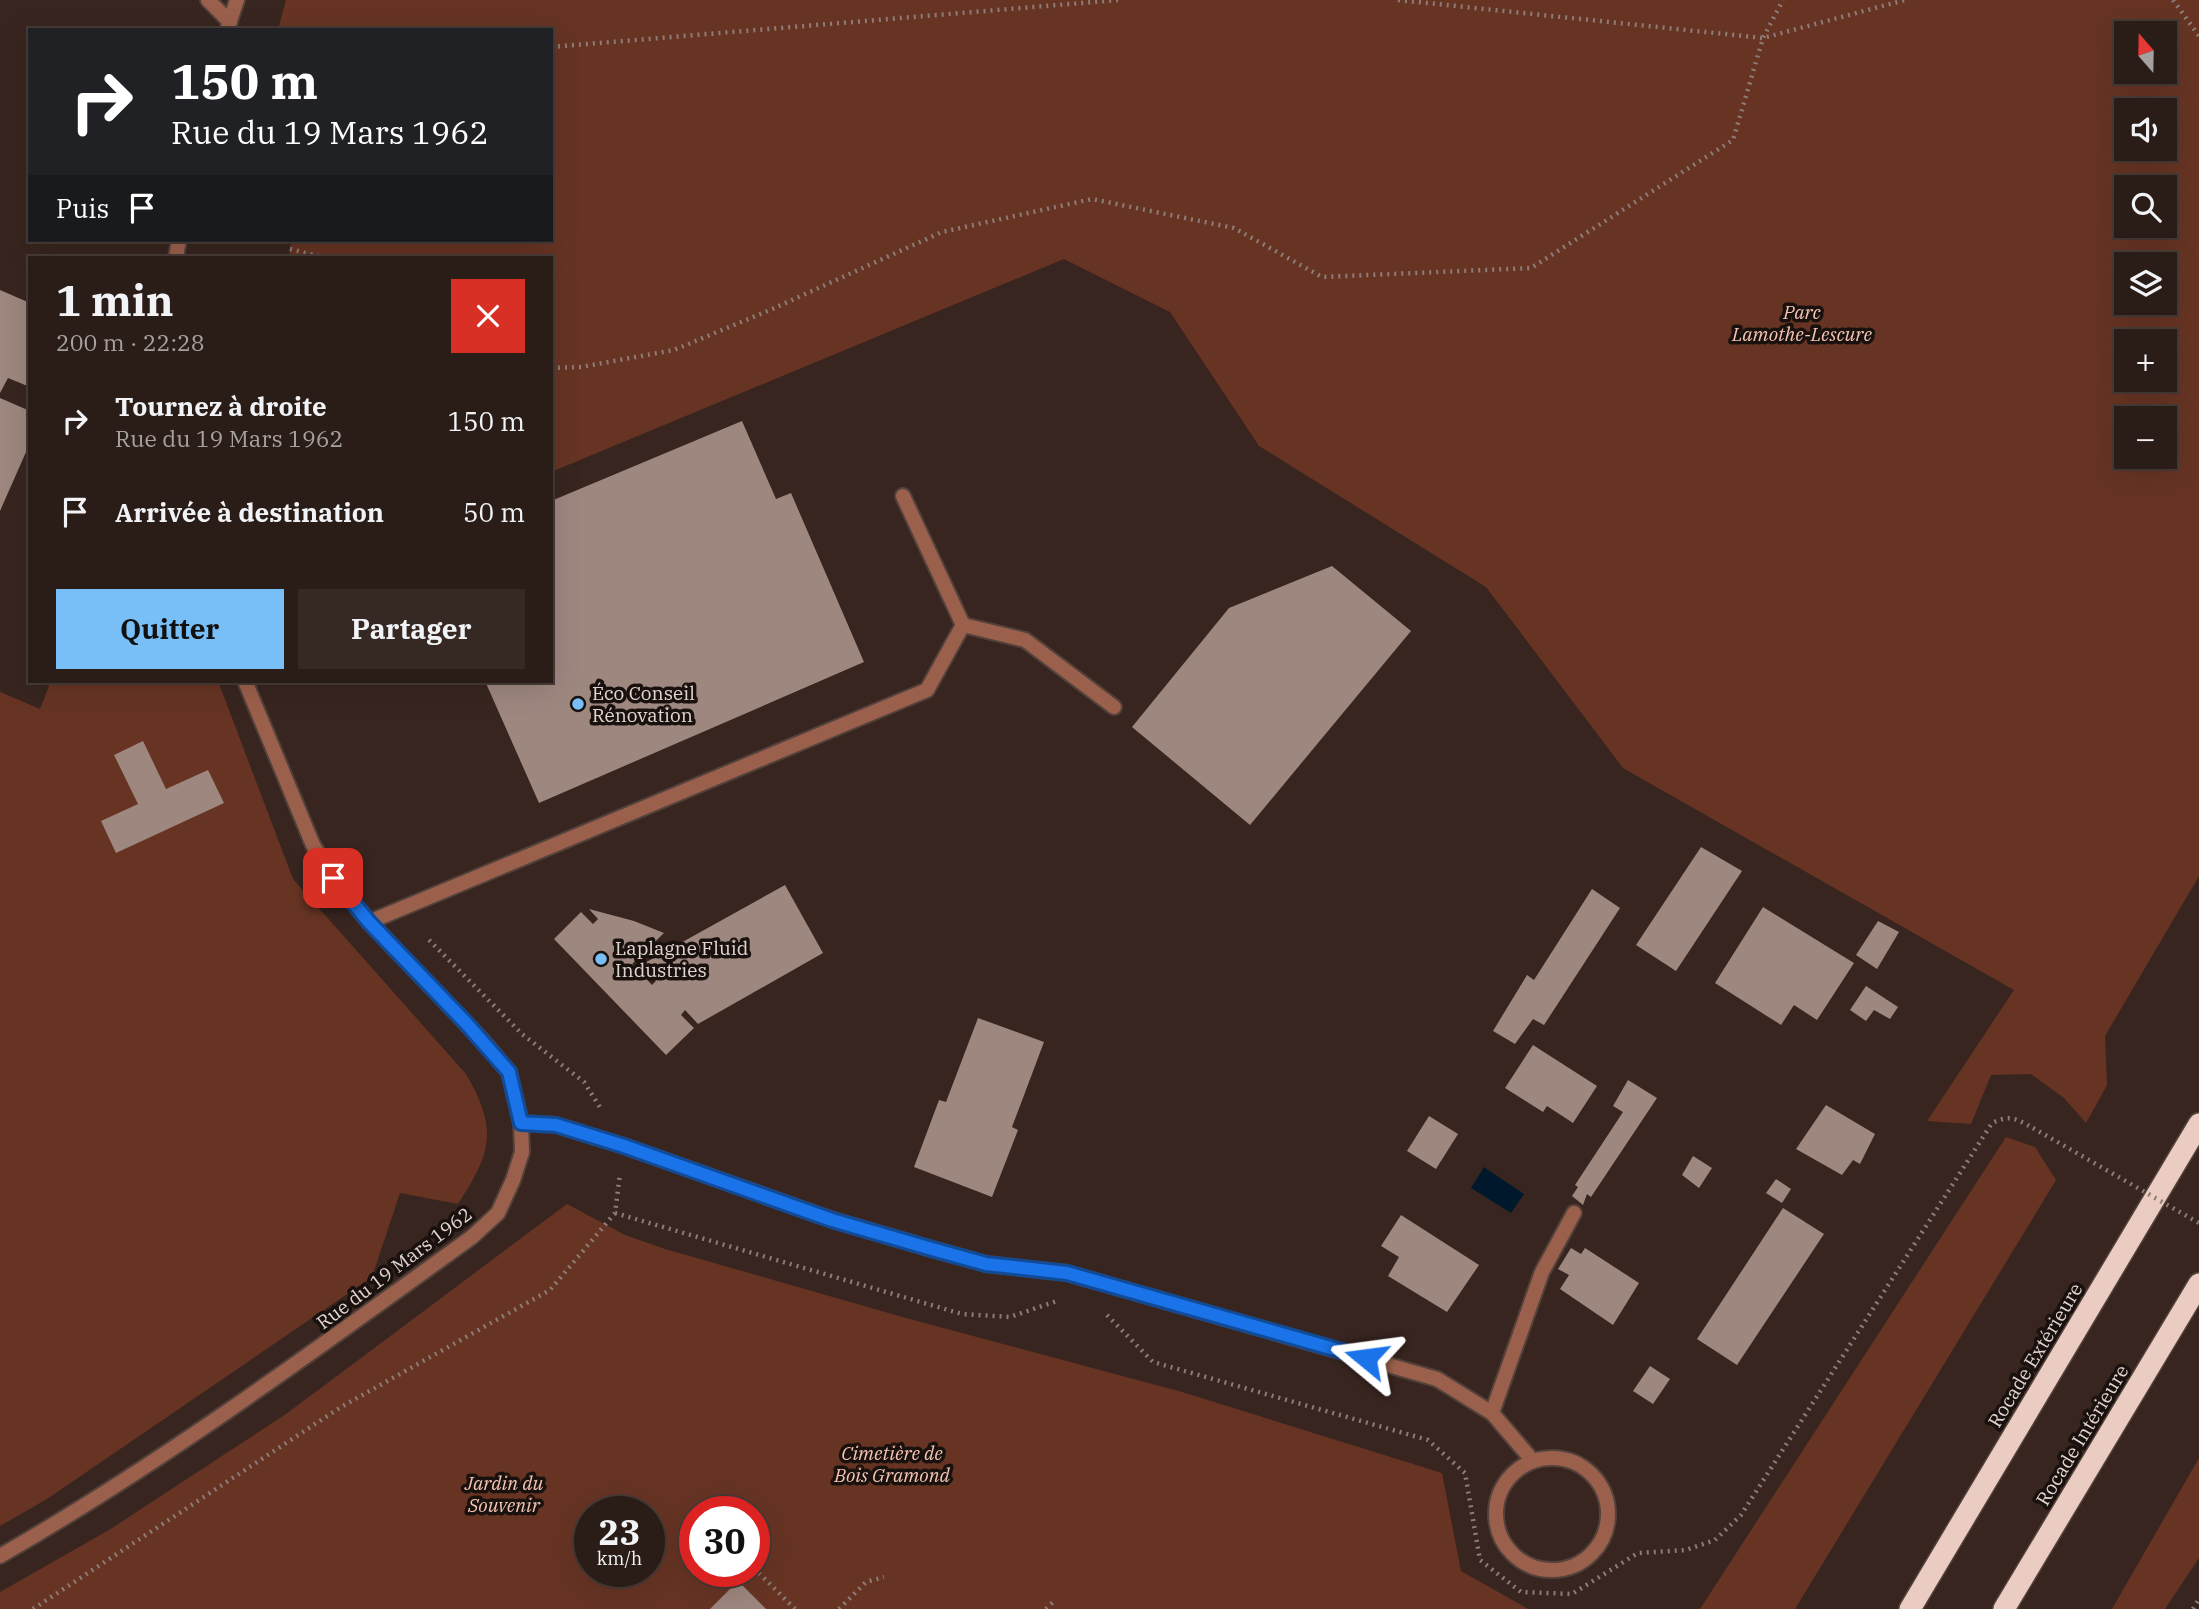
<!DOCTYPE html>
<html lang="fr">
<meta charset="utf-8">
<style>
body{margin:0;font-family:"IBM Plex Serif",serif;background:#362924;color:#f1f3f6;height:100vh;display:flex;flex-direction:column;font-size:26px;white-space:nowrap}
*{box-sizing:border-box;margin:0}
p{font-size:23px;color:#a5a1a1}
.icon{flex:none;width:38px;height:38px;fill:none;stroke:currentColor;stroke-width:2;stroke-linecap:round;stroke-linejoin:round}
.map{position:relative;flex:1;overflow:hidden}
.details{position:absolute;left:28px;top:256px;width:525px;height:427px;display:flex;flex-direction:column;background:#2a1c17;border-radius:0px;box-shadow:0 7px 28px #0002,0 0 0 2px #463a36}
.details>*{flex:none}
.banner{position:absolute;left:28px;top:28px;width:525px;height:214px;border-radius:0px;box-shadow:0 7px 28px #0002,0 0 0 2px #463a36;background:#202124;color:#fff;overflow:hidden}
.needle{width:46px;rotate:340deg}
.fabs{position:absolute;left:2114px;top:21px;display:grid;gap:14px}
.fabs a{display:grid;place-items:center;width:63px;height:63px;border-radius:0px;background:#2a1c17;box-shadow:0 7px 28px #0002,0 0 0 2px #463a36;font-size:35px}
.speed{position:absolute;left:574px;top:1496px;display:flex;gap:14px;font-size:35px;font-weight:700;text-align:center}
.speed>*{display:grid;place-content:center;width:91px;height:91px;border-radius:50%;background:#2a1c17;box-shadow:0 7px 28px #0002,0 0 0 2px #463a36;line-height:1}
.speed small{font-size:18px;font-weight:400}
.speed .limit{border:10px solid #d22;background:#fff;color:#111}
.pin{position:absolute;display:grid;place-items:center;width:60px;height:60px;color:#fff;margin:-30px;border-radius:14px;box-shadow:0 4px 10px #0006}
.me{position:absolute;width:77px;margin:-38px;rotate:286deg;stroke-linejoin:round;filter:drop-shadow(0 0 5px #0008)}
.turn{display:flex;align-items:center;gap:24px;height:147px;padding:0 28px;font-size:32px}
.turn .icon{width:91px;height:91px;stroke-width:2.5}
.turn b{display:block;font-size:49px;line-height:60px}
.then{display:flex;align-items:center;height:66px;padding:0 28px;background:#0003;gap:14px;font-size:26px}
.round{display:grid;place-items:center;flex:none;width:74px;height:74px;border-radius:0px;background:#362924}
.overview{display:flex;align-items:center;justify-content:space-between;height:119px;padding:0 28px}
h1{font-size:42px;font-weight:800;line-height:52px}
.button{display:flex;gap:14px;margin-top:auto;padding:14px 28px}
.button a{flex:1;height:80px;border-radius:0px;background:#78bff7;color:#111;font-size:28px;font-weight:800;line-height:80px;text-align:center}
.button a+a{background:#362924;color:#f1f3f6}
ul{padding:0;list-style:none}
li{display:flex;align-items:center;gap:21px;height:91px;padding:0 28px}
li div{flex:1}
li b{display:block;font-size:26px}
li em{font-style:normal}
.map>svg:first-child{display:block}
.green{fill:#673423;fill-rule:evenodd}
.water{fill:#00182b}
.building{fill:#9e877f}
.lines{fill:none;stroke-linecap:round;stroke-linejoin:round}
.service-casing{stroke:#53413b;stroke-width:18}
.minor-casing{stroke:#53413b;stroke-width:18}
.motorway-casing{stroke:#53413b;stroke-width:24}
.path{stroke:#8c7c77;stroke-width:4.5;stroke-dasharray:2 5;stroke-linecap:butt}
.service{stroke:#9b604c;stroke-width:14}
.minor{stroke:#9b604c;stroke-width:14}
.motorway{stroke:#ebccc2;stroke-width:21}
.path-bridge{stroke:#8c7c77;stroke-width:4.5;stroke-dasharray:2 5;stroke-linecap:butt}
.route-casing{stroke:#114b97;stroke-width:18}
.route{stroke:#1a73e8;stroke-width:12}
.poi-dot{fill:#78bff7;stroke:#19110e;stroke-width:2.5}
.labels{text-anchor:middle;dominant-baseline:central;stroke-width:7;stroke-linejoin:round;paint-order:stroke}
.park-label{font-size:19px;font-style:italic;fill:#f6c4b3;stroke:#19110e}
.poi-label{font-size:19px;fill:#e2d5d1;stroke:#19110e;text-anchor:start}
.street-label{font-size:19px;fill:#e2d5d1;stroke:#19110e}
</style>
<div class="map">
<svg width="2199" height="1609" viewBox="0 0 2199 1609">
<rect width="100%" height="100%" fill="#38251f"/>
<!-- green -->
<g class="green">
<path d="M286,0h1913v876l-94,160 2,49 -21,38 -22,-25 -33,-24 -40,1 -20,49 -44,-3 87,-131 -391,-222 -137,-181 -227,-141 -89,-134 -106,-53 -513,213v-215h-262l2,-17h260v-210h-273zM2126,33h39v39h-39zM2165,110v39h-39v-39zM2165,187v39h-39v-39zM2126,264h39v39h-39zM2165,341v39h-39v-39zM2165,418v39h-39v-39z"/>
<path d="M51,681h167l75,198 173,195c32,55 26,78 -8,130l-58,-11 -28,84 -325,222 -47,27v-834l40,17z"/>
<path d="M2006,1137l29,10 21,33 -261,429h-95z"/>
<path d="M567,1204l58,31 40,14 241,69 276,74 260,81 19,98 67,38h-1528v-17l109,-62 177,-116zM590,1512h59v60h-59zM695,1512h59v60h-59z"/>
<path d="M2199,1458v100l-34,51h-53z"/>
</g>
<!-- water -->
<path class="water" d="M1484,1167l40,27 -13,19 -40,-25z"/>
<!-- building -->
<g class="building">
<path d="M0,290l30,13v84l-22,-9 -8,15z"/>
<path d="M0,398l30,13v32l-30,68z"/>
<path d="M742,421l34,78 15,-6 73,169 -325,141 -54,-122h66v-180z"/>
<path d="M1332,566l79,65 -161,194 -118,-98 97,-119z"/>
<path d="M143,741l23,48 42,-19 16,33 -108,50 -15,-32 37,-17 -24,-49z"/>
<path d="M1701,847l41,24 -66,100 -40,-26z"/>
<path d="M785,885l38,68 -125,71 -13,-14 -4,5 13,13 -28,27 -112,-116 27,-27 12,12 5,-5 -9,-10 45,12 30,12 -32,31 20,21 4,-4 -15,-16z"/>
<path d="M1592,889l28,19 -76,117 -11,-6 -18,25 -22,-13 34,-56 7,5z"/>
<path d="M1763,907l91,56 -37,57 -23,-15 -13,20 -66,-42z"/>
<path d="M1878,921l21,11 -22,37 -21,-14z"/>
<path d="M1866,986l32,21 -8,12 -16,-9 -8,11 -16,-11z"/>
<path d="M978,1018l66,24 -32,85 6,3 -26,67 -78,-30 25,-67 7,2z"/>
<path d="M1533,1045l64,41 -24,37 -26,-17 -4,6 -38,-24z"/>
<path d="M1628,1080l29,18 -66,99 -4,-3 -4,11 -11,-9 6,-9 -3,-2 48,-73 -10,-6z"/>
<path d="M1826,1105l49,29 -15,30 -7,-4 -11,15 -46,-26z"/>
<path d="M1429,1116l29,18 -22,35 -29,-18z"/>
<path d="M1693,1156l19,12 -13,20 -17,-13z"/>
<path d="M1776,1179l15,10 -9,14 -16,-10z"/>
<path d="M1783,1208l41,26 -87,131 -40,-26z"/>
<path d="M1401,1215l78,50 -32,47 -59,-36 11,-19 -18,-11z"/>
<path d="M1571,1248l10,6 4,-6 54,35 -26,42 -53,-36 9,-14 -11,-6z"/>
<path d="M1650,1366l20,13 -17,25 -20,-13z"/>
<path d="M738,1581l28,28h-56z"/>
</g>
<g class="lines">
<!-- service casing -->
<g class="service-casing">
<g id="service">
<path d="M963,625l62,15 89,67"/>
<path d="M369,922l558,-232 36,-65 -60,-129"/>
<path d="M1492,1413l50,-141 32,-59"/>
</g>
</g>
<!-- minor casing -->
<g class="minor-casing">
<g id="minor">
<path d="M208,0l22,22"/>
<path d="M227,30l10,-30"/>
<path d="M176,257l3,-17"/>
<path d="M521,1123l35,2 68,21 209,74 99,29 54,15 81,9 370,106 55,34 41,48"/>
<circle cx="1552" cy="1514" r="56"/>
<path d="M0,1556c165,-95 318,-208 472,-319l26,-24 15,-33 9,-28 -1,-29 -12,-51 -26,-31 -114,-119 -36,-44 -20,-33 -68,-164"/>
</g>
</g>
<!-- motorway casing -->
<g class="motorway-casing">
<g id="motorway">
<path d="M1910,1609l289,-485"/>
<path d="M2004,1609l195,-325"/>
</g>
</g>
<!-- path -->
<g class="path">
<path d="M1398,0l365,38 142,-38"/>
<path d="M2173,0l26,36"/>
<path d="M551,47l567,-47"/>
<path d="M290,249l32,8"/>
<path d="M551,368l30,-1 93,-17 96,-40 172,-78 150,-33 142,29 88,49 209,-9 202,-128 30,-102 20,-38"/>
<path d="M429,940l93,94 62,48 17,27"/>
<path d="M615,1213l347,101 48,3 47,-16"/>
<path d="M1107,1315l46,47 275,78 37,33 15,87 41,32 51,2 66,-41 48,-3 29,-10 26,-25 251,-392c19,-9 24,-4 41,5"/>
<path d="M754,1568l41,41"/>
<path d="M33,1609l308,-202 209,-117 65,-77 5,-39"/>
<path d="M839,1609l27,-27 18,-5"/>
<path d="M1046,1609l8,-8"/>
<path d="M2193,1609l6,-10"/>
</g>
<!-- service -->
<use href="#service" class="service"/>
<!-- minor -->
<use href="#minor" class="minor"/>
<!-- motorway -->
<use href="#motorway" class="motorway"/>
<!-- path-bridge -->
<path class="path-bridge" d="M2033,1128l166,95"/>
</g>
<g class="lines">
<!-- route casing -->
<g class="route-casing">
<path id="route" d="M333,878l36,44 97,101 43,49 12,51 35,2 68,21 208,74 100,29 54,15 81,9 299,85"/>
</g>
<!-- route -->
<use href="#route" class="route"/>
</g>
<!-- markers -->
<g class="poi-dot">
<circle cx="578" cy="704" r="7"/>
<circle cx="601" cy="959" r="7"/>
</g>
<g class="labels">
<!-- park labels -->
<g class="park-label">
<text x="1802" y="312">Parc<tspan x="1802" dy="22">Lamothe-Lescure</tspan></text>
<text x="892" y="1453">Cimetière de<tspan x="892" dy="22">Bois Gramond</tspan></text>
<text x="504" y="1483">Jardin du<tspan x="504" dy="22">Souvenir</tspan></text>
</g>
<!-- poi labels -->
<g class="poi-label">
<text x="592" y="693">Éco Conseil<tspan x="592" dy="22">Rénovation</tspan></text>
<text x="615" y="948">Laplagne Fluid<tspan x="615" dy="22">Industries</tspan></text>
</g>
<!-- street labels -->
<g class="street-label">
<text transform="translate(394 1268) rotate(-37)">Rue du 19 Mars 1962</text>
<text transform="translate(2035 1355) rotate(-59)">Rocade Extérieure</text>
<text transform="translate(2082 1435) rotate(-59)">Rocade Intérieure</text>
</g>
</g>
</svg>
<div class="fabs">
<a><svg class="needle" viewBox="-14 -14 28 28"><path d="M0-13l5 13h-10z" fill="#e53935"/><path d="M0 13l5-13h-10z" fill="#a5a1a1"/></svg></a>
<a><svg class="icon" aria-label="sound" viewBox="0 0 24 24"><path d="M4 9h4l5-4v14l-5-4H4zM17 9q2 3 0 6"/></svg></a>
<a><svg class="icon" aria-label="search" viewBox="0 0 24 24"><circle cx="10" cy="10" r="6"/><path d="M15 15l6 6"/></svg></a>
<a><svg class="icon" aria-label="layers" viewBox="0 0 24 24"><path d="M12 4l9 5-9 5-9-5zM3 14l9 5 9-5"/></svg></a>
<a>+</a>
<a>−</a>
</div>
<div class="speed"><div>23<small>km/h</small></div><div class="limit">30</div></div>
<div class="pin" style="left:333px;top:878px;background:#d93025"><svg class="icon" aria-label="arrive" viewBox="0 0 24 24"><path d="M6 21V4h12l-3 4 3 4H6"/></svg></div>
<svg class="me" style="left:1366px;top:1358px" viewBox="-20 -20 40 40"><path d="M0-17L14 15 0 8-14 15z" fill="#1a73e8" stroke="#fff" stroke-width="4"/></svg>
<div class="banner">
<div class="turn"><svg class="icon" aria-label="right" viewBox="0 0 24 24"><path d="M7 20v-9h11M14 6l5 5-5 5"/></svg><div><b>150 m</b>Rue du 19 Mars 1962</div></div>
<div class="then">Puis<svg class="icon" aria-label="arrive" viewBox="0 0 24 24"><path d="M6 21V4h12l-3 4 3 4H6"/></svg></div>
</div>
<section class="details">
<div class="overview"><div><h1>1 min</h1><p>200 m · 22:28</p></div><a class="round" style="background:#d93025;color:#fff"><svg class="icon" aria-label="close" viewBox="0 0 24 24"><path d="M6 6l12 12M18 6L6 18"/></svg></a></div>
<ul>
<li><svg class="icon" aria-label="right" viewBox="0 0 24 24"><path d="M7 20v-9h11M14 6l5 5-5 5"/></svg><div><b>Tournez à droite</b><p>Rue du 19 Mars 1962</p></div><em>150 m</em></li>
<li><svg class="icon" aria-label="arrive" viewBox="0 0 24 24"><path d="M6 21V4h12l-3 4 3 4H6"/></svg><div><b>Arrivée à destination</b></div><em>50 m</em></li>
</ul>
<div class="button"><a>Quitter</a><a>Partager</a></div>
</section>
</div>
